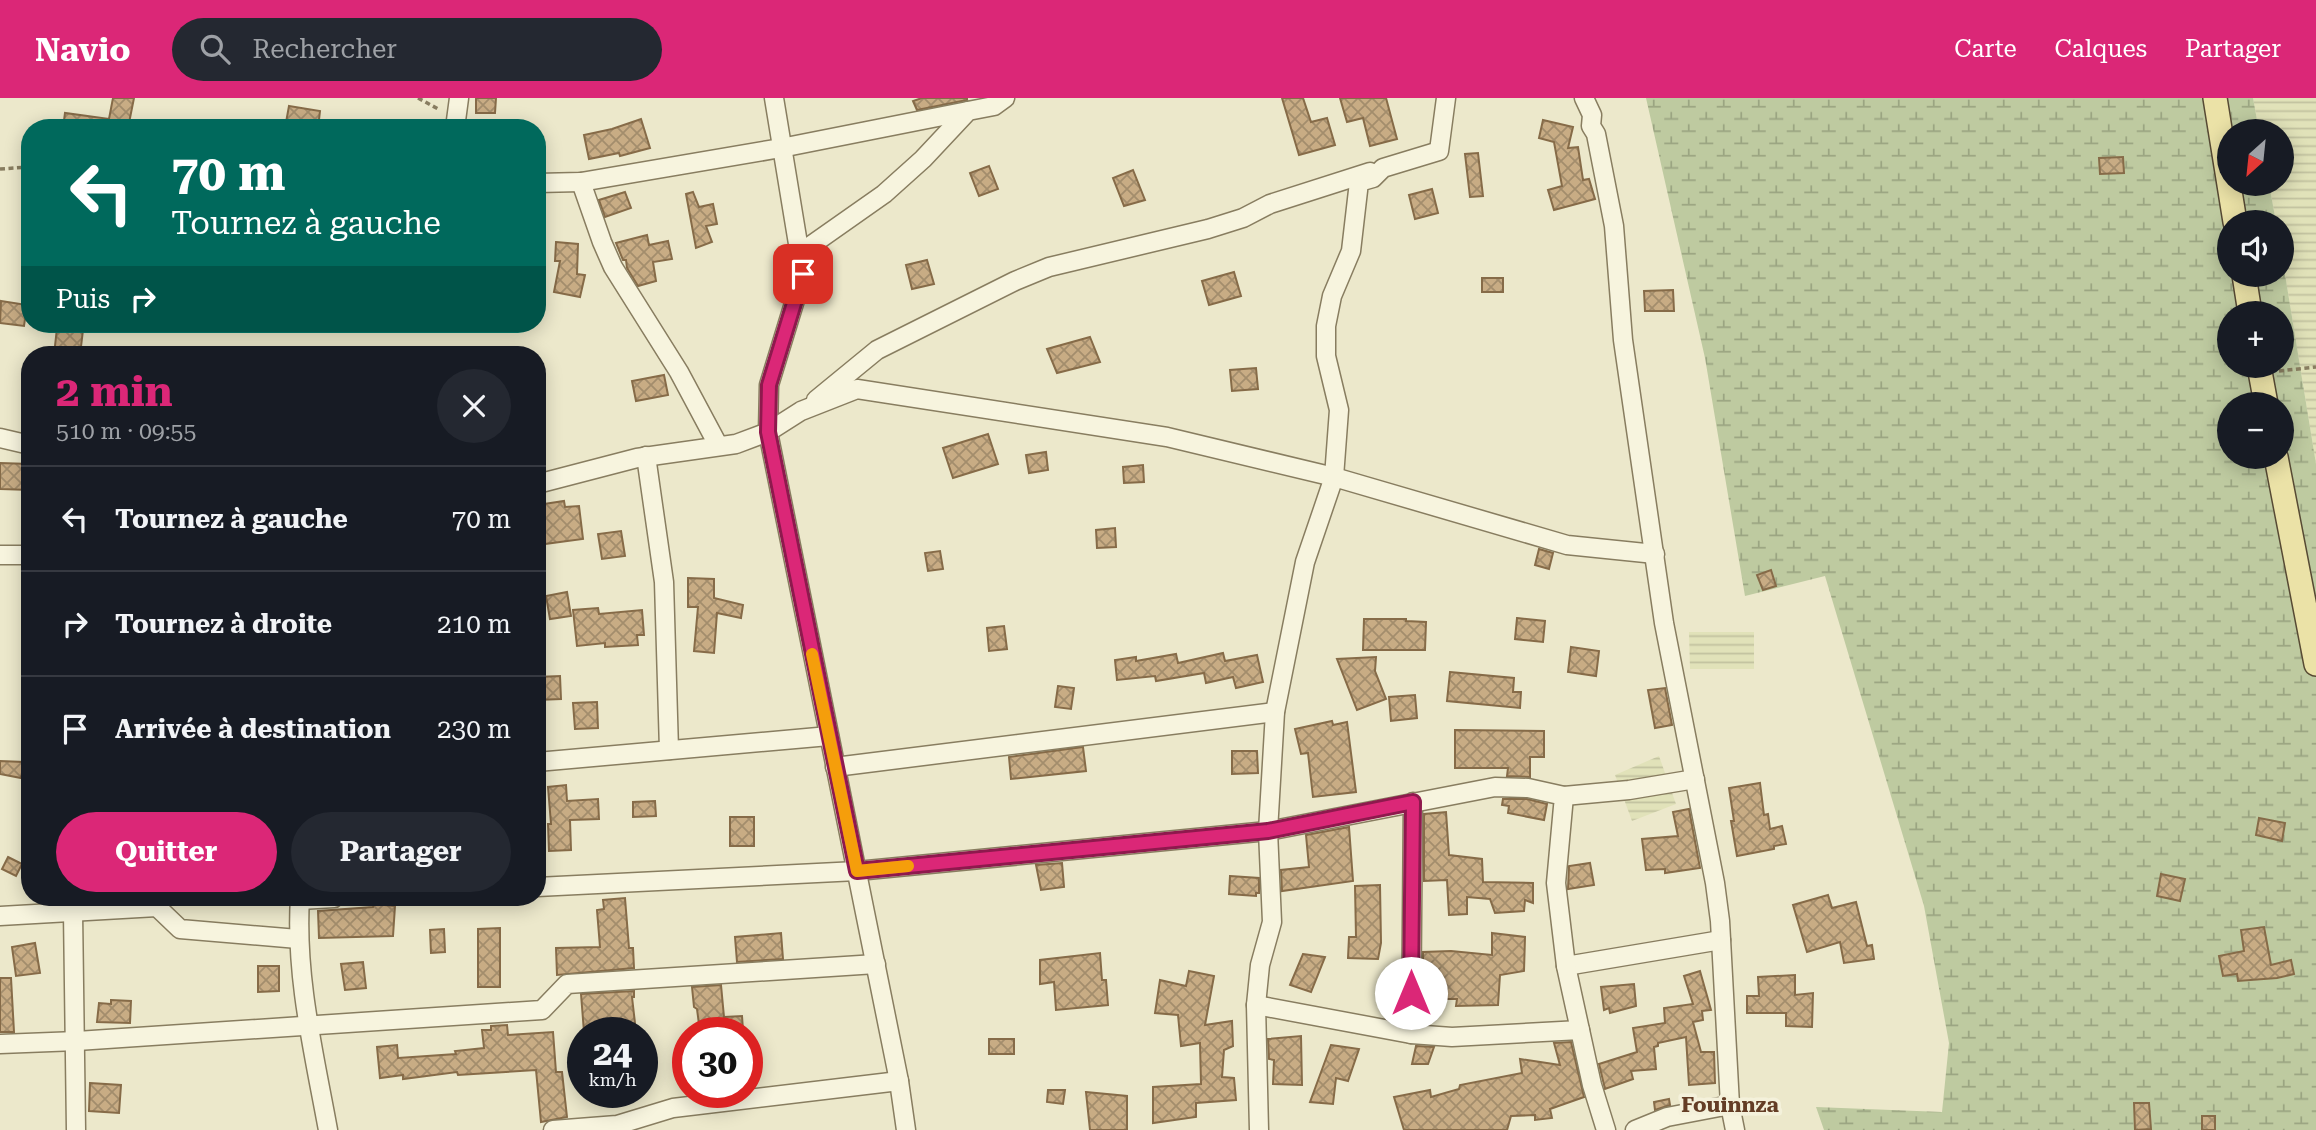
<!DOCTYPE html>
<html lang="fr">
<meta charset="utf-8">
<style>
body{margin:0;font-family:"Roboto Serif",serif;background:#242831;color:#f1f3f6;height:100vh;display:flex;flex-direction:column;font-size:26px;white-space:nowrap}
*{box-sizing:border-box;margin:0}
p{font-size:23px;color:#9ea1a6}
.icon{flex:none;width:38px;height:38px;fill:none;stroke:currentColor;stroke-width:2;stroke-linecap:round;stroke-linejoin:round}
.map{position:relative;flex:1;overflow:hidden}
.drawer{position:absolute;left:21px;top:248px;width:525px;height:560px;display:flex;flex-direction:column;background:#171b24;border-radius:28px;box-shadow:0 4px 18px #0003}
.drawer>*{flex:none}
.guide{position:absolute;left:21px;top:21px;width:525px;height:214px;border-radius:28px;box-shadow:0 4px 18px #0003;background:#00695c;color:#fff;overflow:hidden}
.needle{width:46px;rotate:207deg}
.buttons{position:absolute;left:2217px;top:21px;display:grid;gap:14px}
.buttons a{display:grid;place-items:center;width:77px;height:77px;border-radius:50%;background:#171b24;box-shadow:0 4px 18px #0003;font-size:35px}
.speed{position:absolute;left:567px;top:919px;display:flex;gap:14px;font-size:35px;font-weight:700;text-align:center}
.speed>*{display:grid;place-content:center;width:91px;height:91px;border-radius:50%;background:#171b24;box-shadow:0 4px 18px #0003;line-height:1}
.speed small{font-size:18px;font-weight:400}
.speed .limit{border:10px solid #d22;background:#fff;color:#111}
.pin{position:absolute;display:grid;place-items:center;width:60px;height:60px;color:#fff;margin:-30px;border-radius:14px;box-shadow:0 4px 10px #0006}
.me{position:absolute;width:77px;margin:-38px;rotate:0deg;stroke-linejoin:round;filter:drop-shadow(0 0 5px #0008)}
.turn{display:flex;align-items:center;gap:24px;height:147px;padding:0 35px;font-size:32px}
.turn .icon{width:91px;height:91px;stroke-width:2.5}
.turn b{display:block;font-size:49px;line-height:60px}
.then{display:flex;align-items:center;height:66px;padding:0 35px;background:#0003;gap:14px;font-size:26px}
.round{display:grid;place-items:center;flex:none;width:74px;height:74px;border-radius:37px;background:#242831}
.summary{display:flex;align-items:center;justify-content:space-between;height:119px;padding:0 35px}
h1{font-size:42px;font-weight:700;line-height:52px;color:#db2777}
.primary-button{display:flex;gap:14px;margin-top:auto;padding:14px 35px}
.primary-button a{flex:1;height:80px;border-radius:42px;background:#db2777;color:#fff;font-size:28px;font-weight:700;line-height:80px;text-align:center}
.primary-button a+a{background:#242831;color:#f1f3f6}
ul{padding:0;list-style:none}
li{display:flex;align-items:center;gap:21px;height:105px;padding:0 35px;border-top:2px solid #363941}
li div{flex:1}
li b{display:block;font-size:26px}
li em{font-style:normal}
header{display:flex;align-items:center;gap:42px;box-sizing:border-box;height:98px;padding:0 35px;background:#db2777;color:#fff}
header strong{font-size:33px}
nav{display:flex;gap:38px;margin-inline-start:auto;font-size:24px}
.search{width:490px;height:63px;background:#242831;display:flex;align-items:center;gap:18px;box-sizing:border-box;padding:0 24px;border-radius:38px;color:#9ea1a6;font-size:26px}
.map>svg:first-child{display:block}
.farmland{fill:url(#farmland-rules)}
.wetland{fill:url(#wetland-marsh);fill-rule:evenodd}
.building{fill:url(#building-cross-hatch);stroke:#866b48;stroke-width:2}
.lines{fill:none;stroke-linecap:round;stroke-linejoin:round}
.minor-casing{stroke:#887d60;stroke-width:21}
.major-casing{stroke:#574a34;stroke-width:26}
.path{stroke:#887d60;stroke-width:3.5;stroke-dasharray:5 3.5;stroke-linecap:butt}
.minor{stroke:#f7f4de;stroke-width:18}
.major{stroke:#ebe2a7;stroke-width:23}
.route-casing{stroke:#8e194d;stroke-width:18}
.route{stroke:#db2777;stroke-width:12}
.slow{stroke:#f59e0b;stroke-width:12}
.labels{text-anchor:middle;dominant-baseline:central;stroke-width:7;stroke-linejoin:round;paint-order:stroke}
.quarter-label{font-size:21px;font-weight:bold;fill:#643d25;stroke:#f4f1db}
</style>
<header>
<strong>Navio</strong>
<div class="search"><svg class="icon" aria-label="search" viewBox="0 0 24 24"><circle cx="10" cy="10" r="6"/><path d="M15 15l6 6"/></svg>Rechercher</div>
<nav><a>Carte</a><a>Calques</a><a>Partager</a></nav>
</header>
<div class="map">
<svg width="2316" height="1032" viewBox="0 0 2316 1032">
<defs>
<pattern id="farmland-rules" width="6" height="5" patternUnits="userSpaceOnUse" patternTransform="scale(1.75)"><rect width="6" height="5" fill="#e1e2b9"/><path d="M0 2.5h6" fill="none" stroke="#c2c29f"/></pattern>
<pattern id="wetland-marsh" width="20" height="14" patternUnits="userSpaceOnUse" patternTransform="scale(1.75)"><rect width="20" height="14" fill="#becaa0"/><path d="M1 5h8M5 5V1M11 12h8M15 12V8" fill="none" stroke="#9ba582"/></pattern>
<pattern id="building-cross-hatch" width="8" height="8" patternUnits="userSpaceOnUse" patternTransform="scale(1.75)"><rect width="8" height="8" fill="#c8ac84"/><path d="M0 0l8 8M0 8l8-8" fill="none" stroke="#a38d6c"/></pattern>
</defs>
<rect width="100%" height="100%" fill="#ece8cb"/>
<!-- farmland -->
<g class="farmland">
<path d="M2253,0h63v366l-34,-208v-34h-6l-7,-38h13v-53h-23z"/>
<path d="M1689,534h65v37h-64z"/>
<path d="M1659,658l17,48 -44,17 -17,-46z"/>
</g>
<!-- wetland -->
<path class="wetland" d="M1646,0h607l6,33h-29v53h39l7,38h-46v53h52v-19l34,208v666h-492l-8,-23 126,5 7,-69 -25,-137 -99,-330 -80,20 -40,-238zM2230,215h52v53h-52zM2230,306h52v53h-52z"/>
<!-- building -->
<g class="building">
<path d="M113,0h21l-6,30h-65l2,-15 44,6z"/>
<path d="M476,0h20l-1,15h-19z"/>
<path d="M922,0h45v2l-50,10 -4,-9z"/>
<path d="M1282,0h21l8,24 16,-4 8,27 -36,10z"/>
<path d="M1340,0h46l11,41 -27,7 -7,-28 -16,4z"/>
<path d="M289,8l31,5 -2,17h-33z"/>
<path d="M641,21l9,29 -30,8 -1,-3 -30,6 -5,-24 28,-6z"/>
<path d="M1543,22l30,7 -5,21 10,-1 5,33 6,-1 6,20 -41,11 -6,-20 14,-4 -8,-44 -15,-4z"/>
<path d="M1478,55l5,43 -13,1 -5,-43z"/>
<path d="M2123,59l1,16 -24,1 -1,-16z"/>
<path d="M989,68l9,23 -19,7 -9,-23z"/>
<path d="M1133,72l12,30 -21,6 -11,-28z"/>
<path d="M1432,91l6,24 -23,6 -6,-24z"/>
<path d="M625,94l6,16 -26,9 -6,-17z"/>
<path d="M693,94l6,15 14,-3 4,20 -11,2 6,16 -16,6 -10,-54z"/>
<path d="M647,137l2,10 19,-4 4,18 -19,3 3,19 -18,5 -11,-18 -1,-8h-3l-7,-17z"/>
<path d="M556,144l22,2 -1,30 8,1 -5,22 -26,-5 6,-31h-5z"/>
<path d="M927,162l7,24 -22,5 -6,-24z"/>
<path d="M1234,174l7,24 -32,9 -7,-24z"/>
<rect x="1482" y="180" width="21" height="14"/>
<path d="M1673,192l1,21h-29l-1,-20z"/>
<path d="M1,203l26,4 -3,21 -24,-3z"/>
<path d="M57,230l26,2 -3,25h-26z"/>
<path d="M1090,239l10,25 -43,11 -10,-24z"/>
<path d="M1256,270l2,21 -26,2 -2,-21z"/>
<path d="M664,277l4,20 -32,6 -4,-20z"/>
<path d="M988,336l10,30 -45,14 -10,-30z"/>
<path d="M1046,354l2,18 -19,3 -3,-18z"/>
<path d="M0,365l30,1v26l-30,-1z"/>
<path d="M1143,367l1,17 -20,1 -1,-16z"/>
<path d="M564,403l1,6 14,-1 4,33 -46,6v-40z"/>
<path d="M1115,430l1,19 -19,1 -1,-18z"/>
<path d="M621,433l4,25 -23,3 -4,-25z"/>
<path d="M1539,451l14,4 -4,16 -14,-4z"/>
<path d="M940,453l3,18 -15,2 -3,-18z"/>
<path d="M1771,472l5,16 -13,4 -6,-15z"/>
<path d="M688,480l26,1v19l29,7 -2,13 -24,-5 -3,40 -20,-2 4,-44h-10z"/>
<path d="M567,494l4,24 -21,3 -4,-23z"/>
<path d="M598,510l1,6 43,-4 2,25h-7l1,10 -33,2v-4l-28,3 -4,-36z"/>
<path d="M1517,520l28,3 -2,21 -28,-3z"/>
<path d="M1364,521h42v2l20,1 -1,28h-62z"/>
<path d="M1004,528l3,23 -18,2 -2,-23z"/>
<path d="M1571,549l28,4 -3,25 -28,-4z"/>
<path d="M1223,555l2,8 32,-6 6,27 -27,6 -3,-11 -27,6 -2,-10 -48,8 -1,-5 -38,4 -2,-20 21,-3v4l40,-7 2,9z"/>
<path d="M1376,559l-1,14 11,28 -29,11 -20,-51z"/>
<path d="M1450,574l64,6 -1,14h8l-1,16 -73,-7z"/>
<path d="M560,578l1,23 -24,1v-23z"/>
<path d="M1058,588l16,2 -3,21 -16,-2z"/>
<path d="M1665,590l7,37 -17,3 -7,-38z"/>
<path d="M1415,597l2,23 -26,3 -2,-24z"/>
<path d="M597,604l1,26 -23,1 -2,-26z"/>
<path d="M1332,623l1,4 14,-3 9,70 -43,5 -5,-44 -7,1 -6,-25z"/>
<path d="M1455,632l89,1v26h-14v20l-23,-1 1,-8h-53z"/>
<path d="M1083,649l3,24 -75,8 -2,-22z"/>
<path d="M1232,653h25l1,22 -26,1z"/>
<path d="M0,663l24,1 -3,16 -21,-4z"/>
<path d="M1760,685l4,32 4,-1 2,15 12,-3 4,18 -12,2v3l-37,7 -6,-35h3l-5,-33z"/>
<path d="M566,687l1,16 31,-2 1,20 -29,1 1,30 -22,1 -1,-27h3l-3,-37z"/>
<path d="M1503,701h24l20,5 -3,16 -36,-7 1,-7 -7,-1z"/>
<path d="M655,703l1,15 -23,1v-15z"/>
<path d="M1689,711l11,59 -35,5v-4l-19,1 -4,-31 36,-3 -5,-24z"/>
<path d="M1446,714l3,43 33,4 1,23 50,1v20l-8,-3 -1,11 -29,2 -5,-14 -23,-2v17l-18,1 -2,-35 -23,1v-67z"/>
<rect x="730" y="719" width="24" height="29"/>
<path d="M2259,720l26,5 -3,18 -26,-6z"/>
<path d="M1349,729l4,54 -71,10 -1,-21 28,-3 -3,-32z"/>
<path d="M8,759l14,7 -6,12 -14,-7z"/>
<path d="M1062,765l2,24 -23,3 -5,-25z"/>
<path d="M1590,765l4,22 -26,4 1,-23z"/>
<path d="M2161,776l24,5 -5,22 -23,-5z"/>
<path d="M1230,778l29,2v15h-3v3l-27,-2z"/>
<path d="M1380,787l1,58 -3,16 -30,-1 1,-21h7l-1,-51z"/>
<path d="M1828,797l4,13 24,-6 11,44 5,-1 2,14 -30,4 -4,-21 -33,10 -14,-47z"/>
<path d="M625,800l4,50h4l1,20 -77,7 -1,-27 44,-1 -3,-37 7,-1 -1,-9z"/>
<path d="M374,806l21,2 -2,30 -74,2 -1,-27 55,-4z"/>
<path d="M2264,829l7,38 20,-5 3,14 -17,4 -39,3 -1,-7 -14,2 -4,-20 25,-5 -3,-21z"/>
<path d="M500,830v59h-22v-58z"/>
<path d="M444,831l1,23 -14,1 -1,-23z"/>
<path d="M781,835l2,26 -46,3 -2,-25z"/>
<path d="M1492,835l33,4 -1,34 -24,4 -2,30 -42,1 1,-7h-32l1,-27h-3v-20l28,-1 41,4z"/>
<path d="M35,845l5,30 -24,3 -4,-29z"/>
<path d="M1100,855l2,27h4l2,25 -52,5 -2,-28 -14,2v-24z"/>
<path d="M1303,856l22,3 -14,35 -21,-7z"/>
<path d="M363,864l3,26 -21,2 -4,-26z"/>
<path d="M258,868h21v25l-21,1z"/>
<path d="M1189,873l25,5 -9,49 27,-4 1,25 -9,4 -2,27 12,1 2,22 -40,3v14l-43,6v-36l48,-3 -1,-41 -19,3 -3,-31 -23,-2 5,-33 26,6z"/>
<path d="M1700,873l11,39 -9,1 1,9 -10,2 8,30h13l1,31 -26,2 -3,-48 -28,6v3l-4,1 2,22 -25,2 2,8 -28,10 -6,-25 38,-12 -4,-24 32,-5 -1,-15 29,-4 -9,-28z"/>
<path d="M1795,877v20l18,-2 -1,34 -26,-1v-13h-39v-17h12l-1,-19z"/>
<path d="M0,880h11l3,54h-14z"/>
<path d="M1634,886l2,22 -26,7 -1,-5 -5,2 -3,-23z"/>
<path d="M721,887l3,32 18,-1 1,14 -43,2 -3,-23 -3,-2 -2,-20z"/>
<path d="M634,893v6h-2l4,35h-52l-3,-38z"/>
<path d="M111,902l20,1 -1,22 -33,-1 2,-19 12,1z"/>
<path d="M507,927l1,10 45,-3 3,40h6l5,45 -26,5 -5,-52 -78,5 -1,-3 -54,7v-4l-23,3 -3,-31 20,-2 1,13 58,-4 -1,-3 29,-3 -2,-18h9v-4z"/>
<path d="M1301,938l1,49 -29,-1 1,-24 -5,-1 -1,-20z"/>
<rect x="989" y="941" width="25" height="15"/>
<path d="M1571,944l13,55 -34,12 2,9 -17,2v-5l-24,1 -4,14h-103l-10,-33 36,-7 1,7 28,-8 1,-4 62,-12 -2,-14 40,6 -6,-22z"/>
<path d="M1331,947l28,4 -11,32 -12,-3 -3,26 -23,-2z"/>
<path d="M1416,948l18,1 -6,17h-16z"/>
<path d="M90,985l31,2 -2,28 -30,-2z"/>
<path d="M1048,992h17l-2,14 -16,-2z"/>
<path d="M1086,994l41,4v34h-37z"/>
<path d="M1669,1001l1,6 -15,5 -1,-8z"/>
<path d="M2134,1005h15l2,26 -16,1z"/>
<rect x="2202" y="1018" width="13" height="14"/>
</g>
<g class="lines">
<!-- minor casing -->
<g class="minor-casing">
<g id="minor">
<path d="M774,0l29,176 -34,111 -1,47 131,649 7,49"/>
<path d="M1584,0l8,17 -1,11 5,8 18,92 9,114 41,283 51,260 5,38 10,184 5,25"/>
<path d="M455,30l4,-30"/>
<path d="M581,84l21,60 11,25 66,105 39,73"/>
<path d="M537,85l44,-1 200,-34 187,-37"/>
<path d="M800,155l84,-59 39,-35 45,-48 26,-5 11,-8"/>
<path d="M816,302l61,-50 138,-69 34,-14 159,-38 35,-11 27,-14 100,-32"/>
<path d="M0,340l30,7"/>
<path d="M646,358l18,126 5,168"/>
<path d="M537,386l100,-26 99,-14 32,-12 33,-21 56,-22 310,48 167,40 233,68 88,9"/>
<path d="M0,457h30"/>
<path d="M537,664l292,-26"/>
<path d="M835,669l440,-55"/>
<path d="M1564,698l65,-6 66,-11"/>
<path d="M537,789l320,-16 411,-40 227,-44 33,1 36,8 -8,87 10,83 155,-26"/>
<path d="M153,800l4,9 23,22 118,10"/>
<path d="M300,800c-5,78 14,155 28,232"/>
<path d="M300,802l34,-2"/>
<path d="M73,814l3,218"/>
<path d="M0,818l157,-9"/>
<path d="M1566,868l26,119 14,45"/>
<path d="M1256,907l155,29 41,3 128,-7"/>
<path d="M1411,936l2,-232"/>
<path d="M0,946l77,-3 465,-31 25,-26 309,-20"/>
<path d="M553,1032l64,-5 56,-17 226,-27"/>
<path d="M1259,1032l-3,-125 4,-40 12,-43 -4,-91 7,-119 30,-150 29,-85 5,-67 -13,-54v-30l6,-30 19,-45 8,-69 14,-4 10,-10 56,-17 7,-53"/>
<path d="M1635,1032l32,-13 63,-12"/>
</g>
</g>
<!-- major casing -->
<g class="major-casing">
<g id="major">
<path d="M2215,0l20,124"/>
<path d="M2244,177l6,38"/>
<path d="M2259,268l7,38"/>
<path d="M2276,359l40,207"/>
</g>
</g>
<!-- path -->
<g class="path">
<path d="M418,0l22,12"/>
<path d="M0,71l30,-2"/>
<path d="M2279,273l37,-4"/>
</g>
<!-- minor -->
<use href="#minor" class="minor"/>
<!-- major -->
<use href="#major" class="major"/>
</g>
<g class="lines">
<!-- route casing -->
<g class="route-casing">
<path id="route" d="M803,176l-34,111 -1,47 89,439 411,-40 145,-29 -2,191"/>
</g>
<!-- route -->
<use href="#route" class="route"/>
<!-- slow -->
<path class="slow" d="M812,556l45,217 51,-5"/>
</g>
<g class="labels">
<!-- quarter labels -->
<g class="quarter-label">
<text x="1730" y="1007">Fouinnza</text>
</g>
</g>
</svg>
<div class="buttons">
<a><svg class="needle" viewBox="-14 -14 28 28"><path d="M0-13l5 13h-10z" fill="#e53935"/><path d="M0 13l5-13h-10z" fill="#9ea1a6"/></svg></a>
<a><svg class="icon" aria-label="sound" viewBox="0 0 24 24"><path d="M4 9h4l5-4v14l-5-4H4zM17 9q2 3 0 6"/></svg></a>
<a>+</a>
<a>−</a>
</div>
<div class="speed"><div>24<small>km/h</small></div><div class="limit">30</div></div>
<div class="pin" style="left:803px;top:176px;background:#d93025"><svg class="icon" aria-label="arrive" viewBox="0 0 24 24"><path d="M6 21V4h12l-3 4 3 4H6"/></svg></div>
<svg class="me" style="left:1411px;top:895px" viewBox="-20 -20 40 40"><circle r="19" fill="#fff"/><path d="M0-13L10 11 0 6-10 11z" fill="#db2777"/></svg>
<div class="guide">
<div class="turn"><svg class="icon" aria-label="left" viewBox="0 0 24 24"><path d="M17 20v-9H6M10 6l-5 5 5 5"/></svg><div><b>70 m</b>Tournez à gauche</div></div>
<div class="then">Puis<svg class="icon" aria-label="right" viewBox="0 0 24 24"><path d="M7 20v-9h11M14 6l5 5-5 5"/></svg></div>
</div>
<section class="drawer">
<div class="summary"><div><h1>2 min</h1><p>510 m · 09:55</p></div><a class="round"><svg class="icon" aria-label="close" viewBox="0 0 24 24"><path d="M6 6l12 12M18 6L6 18"/></svg></a></div>
<ul>
<li><svg class="icon" aria-label="left" viewBox="0 0 24 24"><path d="M17 20v-9H6M10 6l-5 5 5 5"/></svg><div><b>Tournez à gauche</b></div><em>70 m</em></li>
<li><svg class="icon" aria-label="right" viewBox="0 0 24 24"><path d="M7 20v-9h11M14 6l5 5-5 5"/></svg><div><b>Tournez à droite</b></div><em>210 m</em></li>
<li><svg class="icon" aria-label="arrive" viewBox="0 0 24 24"><path d="M6 21V4h12l-3 4 3 4H6"/></svg><div><b>Arrivée à destination</b></div><em>230 m</em></li>
</ul>
<div class="primary-button"><a>Quitter</a><a>Partager</a></div>
</section>
</div>
